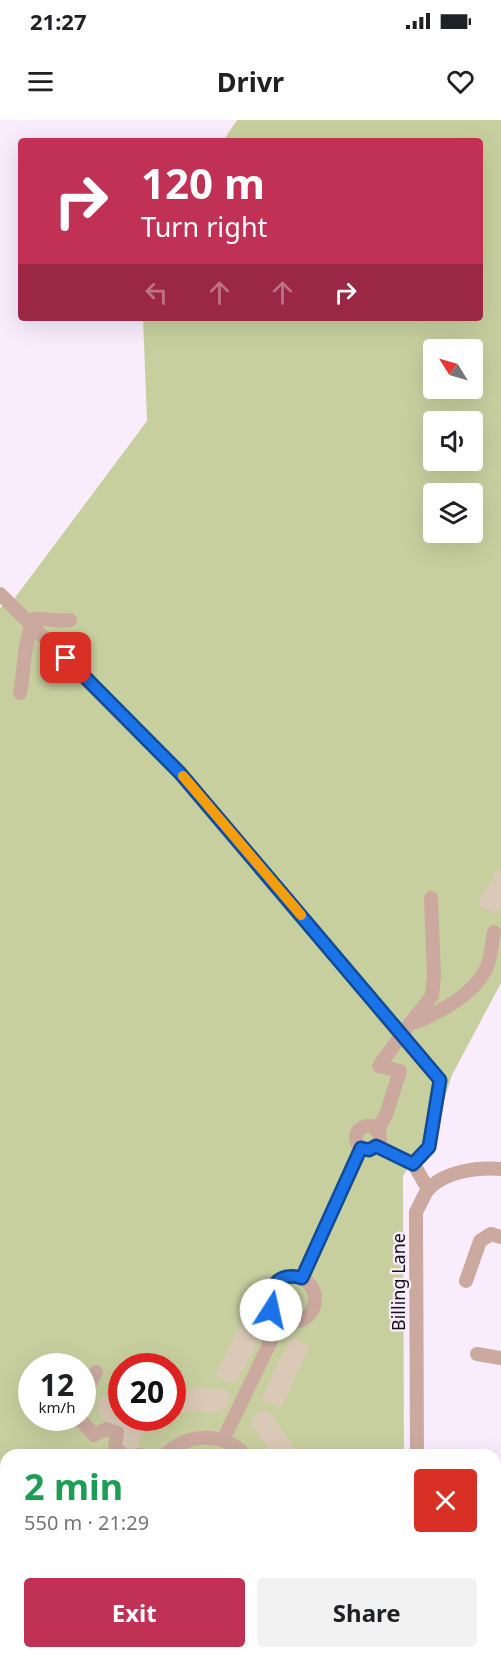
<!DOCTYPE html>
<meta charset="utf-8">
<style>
body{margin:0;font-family:"Noto Sans",sans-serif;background:#f2f2f2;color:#202124;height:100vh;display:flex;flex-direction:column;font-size:22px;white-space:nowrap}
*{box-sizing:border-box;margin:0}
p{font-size:20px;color:#757577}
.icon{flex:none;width:33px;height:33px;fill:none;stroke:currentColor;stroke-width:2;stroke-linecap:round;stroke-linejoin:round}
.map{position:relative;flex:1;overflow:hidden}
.drawer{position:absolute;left:0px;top:1329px;width:501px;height:210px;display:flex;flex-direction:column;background:#fff;border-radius:18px 18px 0 0;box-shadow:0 6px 24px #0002}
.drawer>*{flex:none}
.top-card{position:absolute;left:18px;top:18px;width:465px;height:183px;border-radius:6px;box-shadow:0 6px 24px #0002;background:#c13156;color:#fff;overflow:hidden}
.needle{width:39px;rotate:307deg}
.fabs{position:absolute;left:423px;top:219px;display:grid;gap:12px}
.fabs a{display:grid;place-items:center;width:60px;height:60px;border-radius:6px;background:#fff;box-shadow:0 6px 24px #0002;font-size:30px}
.speed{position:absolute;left:18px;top:1233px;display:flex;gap:12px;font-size:30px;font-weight:700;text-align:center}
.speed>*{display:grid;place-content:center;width:78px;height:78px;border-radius:50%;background:#fff;box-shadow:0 6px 24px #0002;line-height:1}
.speed small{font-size:15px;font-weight:400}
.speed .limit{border:9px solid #d22;background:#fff;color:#111}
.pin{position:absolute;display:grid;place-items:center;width:51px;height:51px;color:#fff;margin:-26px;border-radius:12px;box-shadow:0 3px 9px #0006}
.me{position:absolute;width:66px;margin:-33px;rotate:10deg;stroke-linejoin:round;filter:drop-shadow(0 0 4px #0008)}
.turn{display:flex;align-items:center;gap:21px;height:126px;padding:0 24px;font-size:27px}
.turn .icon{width:78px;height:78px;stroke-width:2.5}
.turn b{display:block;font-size:42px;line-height:51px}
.lanes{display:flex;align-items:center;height:57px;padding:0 24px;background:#0003;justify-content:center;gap:30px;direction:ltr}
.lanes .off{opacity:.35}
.round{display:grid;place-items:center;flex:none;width:63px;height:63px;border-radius:6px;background:#f2f2f2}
.head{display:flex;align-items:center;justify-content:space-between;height:102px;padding:0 24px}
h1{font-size:36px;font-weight:700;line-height:45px;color:#1e9e55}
.button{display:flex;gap:12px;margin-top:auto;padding:12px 24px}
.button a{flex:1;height:69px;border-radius:6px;background:#c13156;color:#fff;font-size:24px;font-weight:700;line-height:69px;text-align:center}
.button a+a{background:#f2f2f2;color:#202124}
.status{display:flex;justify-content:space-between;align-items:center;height:42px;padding:0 30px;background:#fff;direction:ltr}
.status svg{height:16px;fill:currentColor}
header{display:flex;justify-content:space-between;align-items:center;height:78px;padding:0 24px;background:#fff;font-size:27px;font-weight:700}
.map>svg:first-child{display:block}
.green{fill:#c8cf9f;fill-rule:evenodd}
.building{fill:#dac9b6}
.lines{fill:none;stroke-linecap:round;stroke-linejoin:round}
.minor{stroke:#cba99f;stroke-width:14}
.minor-bridge{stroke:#cba99f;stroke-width:14}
.route-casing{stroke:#114b97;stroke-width:15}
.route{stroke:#1a73e8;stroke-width:10}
.slow{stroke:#f59e0b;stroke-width:10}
.labels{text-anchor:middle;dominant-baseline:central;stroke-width:4.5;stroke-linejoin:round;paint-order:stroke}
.street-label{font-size:18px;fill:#171218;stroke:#f9edfd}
</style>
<div class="status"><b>21:27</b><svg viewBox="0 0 49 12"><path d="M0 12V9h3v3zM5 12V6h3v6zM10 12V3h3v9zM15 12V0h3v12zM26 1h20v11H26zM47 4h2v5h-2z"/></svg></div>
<header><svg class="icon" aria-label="menu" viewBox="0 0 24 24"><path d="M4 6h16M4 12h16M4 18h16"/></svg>Drivr<svg class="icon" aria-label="heart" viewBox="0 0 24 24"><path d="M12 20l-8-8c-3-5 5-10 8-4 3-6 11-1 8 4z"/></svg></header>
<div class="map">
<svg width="501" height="1539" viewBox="0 0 501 1539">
<rect width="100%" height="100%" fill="#f9edfd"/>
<!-- green -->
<path class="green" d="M237,0h264v863l-49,92 -15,48 -34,53 1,279h-398v198h345l-4,6h-347v-1051l8,-7 3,2 136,-182 -4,-103h337v-177h-257zM434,230h38v38h-38zM434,302h38v38h-38zM434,374h38v38h-38zM32,1246h50v52h-50zM122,1246h50v52h-50z"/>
<!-- building -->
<g class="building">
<path d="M497,750l4,1v36l-4,7 -18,-8 1,-7z"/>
<path d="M243,1199l24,5 -31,59h-9l-12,-8z"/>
<path d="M292,1217l18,9 -29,62 -19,-8 13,-31z"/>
<path d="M134,1242h15l6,4h-27z"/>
<path d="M198,1267l27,3 5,4 -4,14 -13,6 -14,-4 -27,3 3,-18z"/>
<path d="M122,1274v24h48l-9,5 -11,1 -11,15v8l-10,4h-5l-15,-27 -10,-8 -1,-15 6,-6z"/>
<path d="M260,1291l10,1 29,43h-25l-24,-32z"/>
<rect x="0" y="1377" width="6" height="16"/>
<path d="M4,1427l2,16 -6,1v-16z"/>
</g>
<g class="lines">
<!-- minor -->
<g class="minor">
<path d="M0,474l180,179 260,307 -11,67 -16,16"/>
<path d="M32,502l1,-3c13,-1 24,3 37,1"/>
<path d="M20,573c5,-24 3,-46 12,-69"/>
<path d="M416,902c27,-12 56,-26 70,-53 6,-12 5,-25 8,-37"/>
<path d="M404,911l28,-35 2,-20 -3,-78"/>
<circle cx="368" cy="1018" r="12"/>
<path d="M377,1011l9,-16 14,-44 -21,-5 21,-29"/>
<path d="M376,1026l37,17 15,26"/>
<circle cx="292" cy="1179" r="23"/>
<path d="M302,1158l59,-130"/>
<path d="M466,1161l14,-40 11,-7 10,3"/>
<path d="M477,1234l24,4"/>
<path d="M82,1278l14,-26"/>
<path d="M79,1298l15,17 12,-6 11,4 -2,14 8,8"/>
<path d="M223,1320l58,-120"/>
<path d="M138,1335h2"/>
<path d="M165,1335c23,-22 57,-24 80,0"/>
<path d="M417,1335l-1,-243c4,-7 7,-15 11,-21 16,-20 51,-24 74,-22"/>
<path d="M0,1409h6"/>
<path d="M414,1539l3,-6"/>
</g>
<!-- minor-bridge -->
<path class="minor-bridge" d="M32,504v-2"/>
</g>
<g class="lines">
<!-- route casing -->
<g class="route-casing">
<path id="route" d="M66,538l114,115 260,307 -11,67 -16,17 -37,-18 -7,4 -8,-2 -59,130c-22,-7 -38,10 -31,32"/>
</g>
<!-- route -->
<use href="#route" class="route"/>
<!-- slow -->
<path class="slow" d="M183,656l118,139"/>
</g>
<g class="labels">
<!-- street labels -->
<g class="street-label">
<text transform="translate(398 1162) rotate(-90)">Billing Lane</text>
</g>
</g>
</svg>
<div class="fabs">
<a><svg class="needle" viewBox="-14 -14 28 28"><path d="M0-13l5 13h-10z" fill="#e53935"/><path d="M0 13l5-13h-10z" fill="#757577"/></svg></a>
<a><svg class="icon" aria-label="sound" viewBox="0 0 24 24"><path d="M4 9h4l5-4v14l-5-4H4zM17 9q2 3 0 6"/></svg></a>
<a><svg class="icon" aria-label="layers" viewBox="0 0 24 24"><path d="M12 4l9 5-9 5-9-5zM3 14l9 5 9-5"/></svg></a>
</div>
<div class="speed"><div>12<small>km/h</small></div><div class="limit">20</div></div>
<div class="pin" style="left:66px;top:538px;background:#d93025"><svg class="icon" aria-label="arrive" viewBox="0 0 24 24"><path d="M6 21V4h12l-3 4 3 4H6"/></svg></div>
<svg class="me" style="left:271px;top:1190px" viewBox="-20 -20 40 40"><circle r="19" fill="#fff"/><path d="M0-13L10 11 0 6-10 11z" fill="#1a73e8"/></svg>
<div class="top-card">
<div class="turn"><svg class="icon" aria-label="right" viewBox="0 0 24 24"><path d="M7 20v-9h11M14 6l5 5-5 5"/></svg><div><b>120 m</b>Turn right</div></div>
<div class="lanes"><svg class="icon off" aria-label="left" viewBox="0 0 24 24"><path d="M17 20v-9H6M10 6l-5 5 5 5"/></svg><svg class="icon off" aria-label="ahead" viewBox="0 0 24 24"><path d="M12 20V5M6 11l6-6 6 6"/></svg><svg class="icon off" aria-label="ahead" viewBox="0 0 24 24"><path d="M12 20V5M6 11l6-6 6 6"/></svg><svg class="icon" aria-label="right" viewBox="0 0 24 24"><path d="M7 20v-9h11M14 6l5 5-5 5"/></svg></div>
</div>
<section class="drawer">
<div class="head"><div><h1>2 min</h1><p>550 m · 21:29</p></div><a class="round" style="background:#d93025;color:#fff"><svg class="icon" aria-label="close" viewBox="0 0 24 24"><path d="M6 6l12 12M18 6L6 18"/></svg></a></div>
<div class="button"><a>Exit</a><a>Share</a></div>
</section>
</div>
